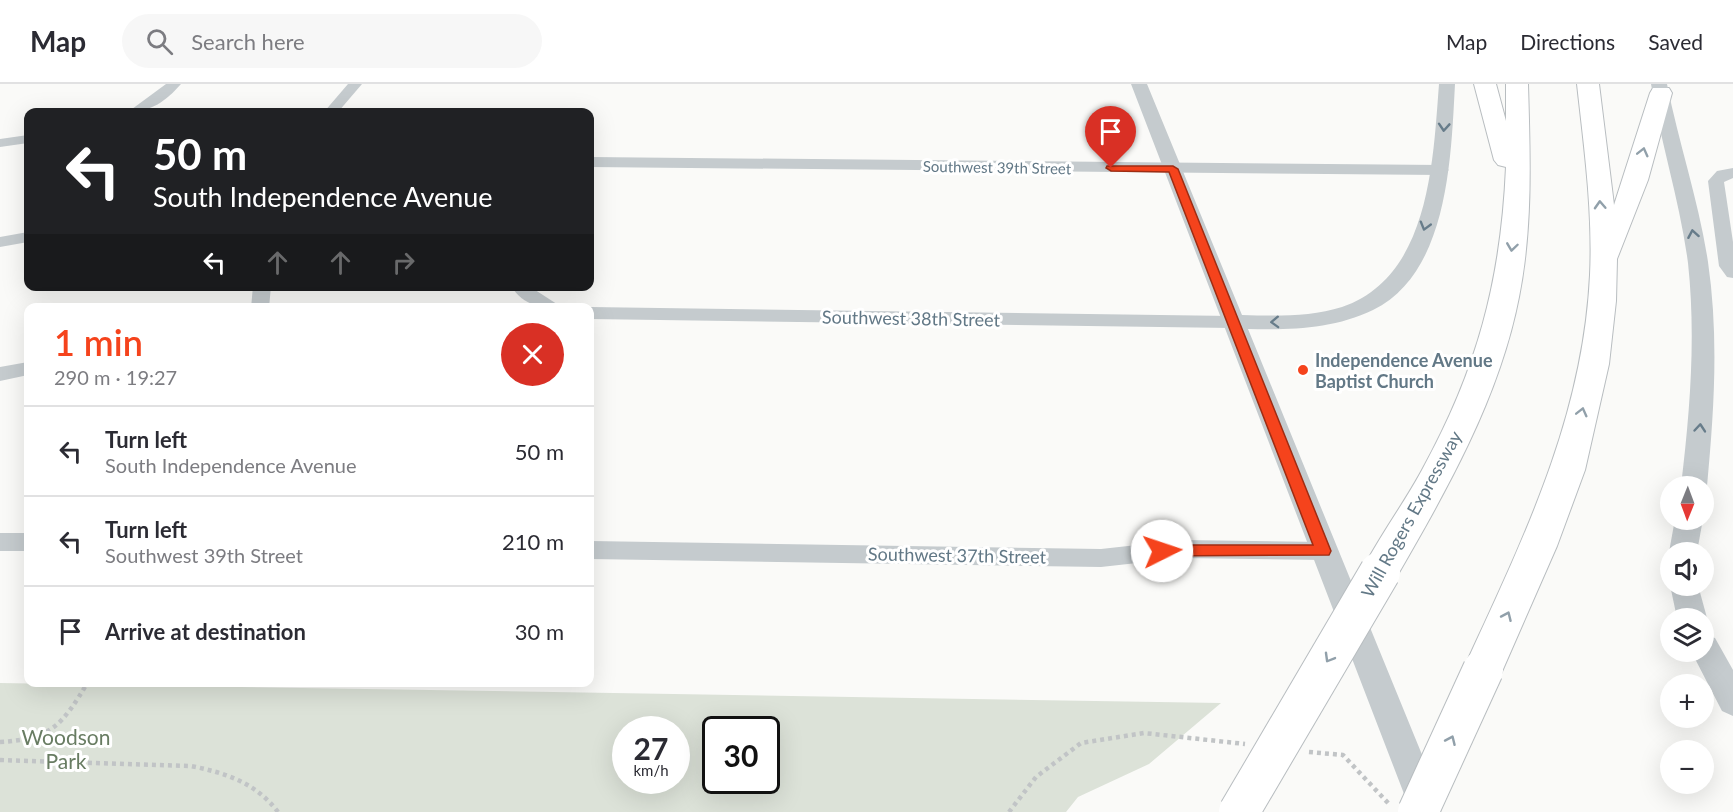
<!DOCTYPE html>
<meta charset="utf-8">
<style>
body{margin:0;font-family:Lato,sans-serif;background:#f7f7f7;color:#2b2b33;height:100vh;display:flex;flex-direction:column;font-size:22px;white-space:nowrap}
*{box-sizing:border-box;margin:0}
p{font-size:20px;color:#7c7c81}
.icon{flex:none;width:33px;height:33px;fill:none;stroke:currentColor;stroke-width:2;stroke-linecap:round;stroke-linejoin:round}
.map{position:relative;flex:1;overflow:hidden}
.drawer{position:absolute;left:24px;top:219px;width:570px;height:384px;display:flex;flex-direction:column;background:#fff;border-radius:12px;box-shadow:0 6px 24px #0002}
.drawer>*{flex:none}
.hud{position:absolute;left:24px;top:24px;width:570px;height:183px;border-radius:12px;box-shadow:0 6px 24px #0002;background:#202124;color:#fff;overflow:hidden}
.needle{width:39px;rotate:181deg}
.buttons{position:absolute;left:1660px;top:392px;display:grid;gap:12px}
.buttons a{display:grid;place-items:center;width:54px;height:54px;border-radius:50%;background:#fff;box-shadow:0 6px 24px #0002;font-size:30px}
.speed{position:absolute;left:612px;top:632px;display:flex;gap:12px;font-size:30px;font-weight:700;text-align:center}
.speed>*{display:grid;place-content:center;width:78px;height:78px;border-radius:50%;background:#fff;box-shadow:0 6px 24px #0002;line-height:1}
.speed small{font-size:15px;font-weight:400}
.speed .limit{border:3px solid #111;border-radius:9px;background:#fff;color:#111}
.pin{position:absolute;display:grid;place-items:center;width:51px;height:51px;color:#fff;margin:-62px -26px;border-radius:50% 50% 50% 0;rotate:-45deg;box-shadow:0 0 6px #0007}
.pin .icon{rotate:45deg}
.me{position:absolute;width:66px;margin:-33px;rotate:86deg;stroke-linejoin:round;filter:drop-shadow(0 0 4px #0008)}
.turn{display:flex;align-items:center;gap:21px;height:126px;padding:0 30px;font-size:27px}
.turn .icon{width:78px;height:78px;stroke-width:2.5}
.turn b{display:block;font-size:42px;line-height:51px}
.lanes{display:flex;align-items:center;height:57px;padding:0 30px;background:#0003;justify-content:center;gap:30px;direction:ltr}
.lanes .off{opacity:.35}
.round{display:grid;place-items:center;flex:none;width:63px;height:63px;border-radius:32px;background:#f7f7f7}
.summary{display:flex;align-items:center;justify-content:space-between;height:102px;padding:0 30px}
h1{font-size:36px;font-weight:600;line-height:45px;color:#f5431c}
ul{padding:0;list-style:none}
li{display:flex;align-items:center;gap:18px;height:90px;padding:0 30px;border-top:2px solid #e1e1e2}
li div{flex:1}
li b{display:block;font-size:22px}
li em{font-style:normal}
header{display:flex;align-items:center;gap:36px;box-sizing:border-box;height:84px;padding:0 30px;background:#fff;border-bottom:2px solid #e1e1e2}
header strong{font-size:28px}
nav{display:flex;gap:33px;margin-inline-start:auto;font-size:21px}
.search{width:420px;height:54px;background:#f7f7f7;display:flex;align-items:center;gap:15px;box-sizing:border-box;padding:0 21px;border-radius:33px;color:#7c7c81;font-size:22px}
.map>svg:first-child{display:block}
.green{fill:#dce2d8;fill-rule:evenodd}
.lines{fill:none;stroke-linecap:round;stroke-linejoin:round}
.motorway-casing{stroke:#b8bdc0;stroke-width:2}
.path{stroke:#c1c4c6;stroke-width:4.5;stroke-dasharray:4 4;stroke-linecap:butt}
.minor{fill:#c5cbce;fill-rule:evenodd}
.tertiary{fill:#c5cbce;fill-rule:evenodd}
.motorway{fill:#fff;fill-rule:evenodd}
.motorway-bridge-casing{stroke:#b8bdc0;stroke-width:42;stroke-linecap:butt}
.motorway-bridge{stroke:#fff;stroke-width:40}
.oneway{stroke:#677c8a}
.oneway2{stroke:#91a0aa}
.route{fill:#f5431c;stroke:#9f2c12;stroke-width:1.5}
.poi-dot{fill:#f5431c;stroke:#fff;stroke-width:2}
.labels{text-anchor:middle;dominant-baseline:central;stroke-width:6;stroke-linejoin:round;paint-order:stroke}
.far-street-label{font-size:15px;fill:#627886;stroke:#fff}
.street-label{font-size:18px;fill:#627886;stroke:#fff}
.poi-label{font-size:18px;font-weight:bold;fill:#627886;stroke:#fff;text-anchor:start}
.near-park-label{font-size:21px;fill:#687c62;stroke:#fff}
</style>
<header>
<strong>Map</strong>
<div class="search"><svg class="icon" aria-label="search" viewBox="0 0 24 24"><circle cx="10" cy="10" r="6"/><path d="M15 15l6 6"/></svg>Search here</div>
<nav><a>Map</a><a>Directions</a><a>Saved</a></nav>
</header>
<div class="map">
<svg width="1733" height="728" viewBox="0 0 1733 728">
<rect width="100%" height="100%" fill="#fafaf8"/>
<!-- green -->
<path class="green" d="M0,599l1221,20 -72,61 -71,33 -12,15h-1066zM626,645h50v51h-50zM716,645h50v51h-50z"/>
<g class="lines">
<!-- motorway casing -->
<g class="motorway-casing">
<g id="motorway">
<path d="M1474,0h22l10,37v-37h22c2,71 5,143 -9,213 -20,103 -74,196 -126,286l-13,4 -13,-4 -6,-11c18,-35 42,-67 61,-102 55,-100 79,-189 84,-303l-8,-2 -4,-5z"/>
<path d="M1577,0h22l15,121 36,-112 3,-5h16l3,5 -24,87 -31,79 -1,42 -7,63 -24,106 -28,76 -60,137 -14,5 -14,-5 -6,-13c59,-129 120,-250 127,-395 3,-64 -6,-128 -13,-191z"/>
</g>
</g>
<!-- path -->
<g class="path">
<path d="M0,658c52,-3 62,-17 88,-60"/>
<path d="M1309,668l34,3 46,49"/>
<path d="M0,676l191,6c35,7 65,17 87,46"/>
<path d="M1009,728l27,-35 45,-34 63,-10 101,11"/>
</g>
<!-- minor -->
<g class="minor">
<path d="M166,0h15c-15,17 -30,28 -53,28z"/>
<path d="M348,0h14l-24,28h-14z"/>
<path d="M28,51v8l-28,4v-8z"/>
<path d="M590,73l851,8 8,5 -8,5 -851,-8z"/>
<path d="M1733,84v10l-9,4 9,60v36l-6,-1 -8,-11 -11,-85 9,-10z"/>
<path d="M28,148v10l-28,5v-10z"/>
<path d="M253,202h18l-2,22h-18z"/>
<path d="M511,202h18l34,22c-23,0 -39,-2 -52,-22z"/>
<path d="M590,223l642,9 9,6 -9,6 -642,-9z"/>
<path d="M28,278v13l-28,6v-14z"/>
<rect x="0" y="449" width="28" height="18"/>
<path d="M1182,456l141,2 8,2 4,7 -4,7 -8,2 -141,-2 -81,9 -511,-8v-18l511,8z"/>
</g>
<!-- tertiary -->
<g class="tertiary">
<path d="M1131,0h16l95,231c33,1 69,2 100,-8 88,-30 91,-146 97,-223h16c-4,72 -6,189 -82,226 -39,19 -83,20 -125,19l195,477 -2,6h-30z"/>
<path d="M1651,0h16c12,60 32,118 41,178 11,75 6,150 -1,224l-3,6v-6h-23c9,-74 15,-149 7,-223 -8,-61 -27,-119 -37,-179z"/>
<path d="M1675,435h28l-6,33h-26v4l-2,-4z"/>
<path d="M1671,498v3h27l9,33 -3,6v-6h-27l-7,-33z"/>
<path d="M1704,550l11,4 18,32v46l-11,-5 -31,-60h13z"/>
</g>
<!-- motorway -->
<use href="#motorway" class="motorway"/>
<!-- motorway-bridge casing -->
<g class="motorway-bridge-casing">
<g id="motorway-bridge">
<path d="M1239,728l141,-240"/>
<path d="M1418,728l65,-142"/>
</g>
</g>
<!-- motorway-bridge -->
<use href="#motorway-bridge" class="motorway-bridge"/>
</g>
<!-- one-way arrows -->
<defs><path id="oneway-chevron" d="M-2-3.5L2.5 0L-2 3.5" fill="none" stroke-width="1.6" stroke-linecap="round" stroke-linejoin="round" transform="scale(1.5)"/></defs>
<g class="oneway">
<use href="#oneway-chevron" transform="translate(1444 43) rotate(94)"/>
<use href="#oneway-chevron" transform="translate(1425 142) rotate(106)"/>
<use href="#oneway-chevron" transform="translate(1693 150) rotate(-100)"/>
<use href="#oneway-chevron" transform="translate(1275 238) rotate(178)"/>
<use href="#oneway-chevron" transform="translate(1700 344) rotate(-85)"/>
</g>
<g class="oneway2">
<use href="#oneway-chevron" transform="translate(1643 68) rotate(-76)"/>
<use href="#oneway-chevron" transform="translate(1600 121) rotate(-93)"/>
<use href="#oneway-chevron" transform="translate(1512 163) rotate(98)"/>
<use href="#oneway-chevron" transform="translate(1582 328) rotate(-76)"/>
<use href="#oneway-chevron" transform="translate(1507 532) rotate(-66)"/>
<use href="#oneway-chevron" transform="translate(1329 574) rotate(120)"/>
<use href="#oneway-chevron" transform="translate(1451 656) rotate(-66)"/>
</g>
<!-- route -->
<path class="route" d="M1107,82h66l5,3 153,382 -2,4 -173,1 -2,-5 2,-4 6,-2h151l-144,-373 -58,-1 -5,-3z"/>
<!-- markers -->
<circle class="poi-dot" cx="1303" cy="286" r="6"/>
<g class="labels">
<!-- far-street labels -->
<g class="far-street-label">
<text transform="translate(997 83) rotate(1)">Southwest 39th Street</text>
</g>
<!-- street labels -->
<g class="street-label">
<text transform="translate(911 234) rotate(1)">Southwest 38th Street</text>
<text transform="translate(1411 430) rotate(-61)">Will Rogers Expressway</text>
<text transform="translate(957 471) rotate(1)">Southwest 37th Street</text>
</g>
<!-- poi labels -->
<g class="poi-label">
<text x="1315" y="276">Independence Avenue<tspan x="1315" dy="21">Baptist Church</tspan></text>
</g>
<!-- near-park labels -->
<g class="near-park-label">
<text x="66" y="652">Woodson<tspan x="66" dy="24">Park</tspan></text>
</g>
</g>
</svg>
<div class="buttons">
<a><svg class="needle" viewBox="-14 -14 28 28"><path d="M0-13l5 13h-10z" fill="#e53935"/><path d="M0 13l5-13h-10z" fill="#7c7c81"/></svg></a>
<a><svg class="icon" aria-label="sound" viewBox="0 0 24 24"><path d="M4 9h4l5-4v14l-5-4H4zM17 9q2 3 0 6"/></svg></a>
<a><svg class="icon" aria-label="layers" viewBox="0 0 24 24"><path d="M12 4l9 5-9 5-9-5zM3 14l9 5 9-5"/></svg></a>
<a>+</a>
<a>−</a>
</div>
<div class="speed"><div>27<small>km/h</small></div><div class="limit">30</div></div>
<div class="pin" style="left:1111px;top:84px;background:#d93025"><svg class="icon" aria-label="arrive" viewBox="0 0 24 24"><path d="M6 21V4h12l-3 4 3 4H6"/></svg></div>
<svg class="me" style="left:1162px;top:467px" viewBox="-20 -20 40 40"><circle r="19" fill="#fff"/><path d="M0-13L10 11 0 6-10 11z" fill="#f5431c"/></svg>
<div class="hud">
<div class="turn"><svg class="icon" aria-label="left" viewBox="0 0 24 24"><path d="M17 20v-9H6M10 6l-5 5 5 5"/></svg><div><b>50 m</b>South Independence Avenue</div></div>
<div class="lanes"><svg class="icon" aria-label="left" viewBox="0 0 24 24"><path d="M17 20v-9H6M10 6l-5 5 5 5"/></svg><svg class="icon off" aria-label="ahead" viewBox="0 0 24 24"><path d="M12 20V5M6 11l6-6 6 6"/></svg><svg class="icon off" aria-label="ahead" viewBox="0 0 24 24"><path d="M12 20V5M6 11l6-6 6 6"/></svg><svg class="icon off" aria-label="right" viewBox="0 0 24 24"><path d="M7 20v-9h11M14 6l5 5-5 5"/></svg></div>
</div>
<section class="drawer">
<div class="summary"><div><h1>1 min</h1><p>290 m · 19:27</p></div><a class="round" style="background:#d93025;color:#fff"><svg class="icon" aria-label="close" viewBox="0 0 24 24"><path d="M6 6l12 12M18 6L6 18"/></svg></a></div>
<ul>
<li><svg class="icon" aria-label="left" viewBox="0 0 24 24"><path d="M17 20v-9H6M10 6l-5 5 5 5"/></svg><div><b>Turn left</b><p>South Independence Avenue</p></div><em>50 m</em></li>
<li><svg class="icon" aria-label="left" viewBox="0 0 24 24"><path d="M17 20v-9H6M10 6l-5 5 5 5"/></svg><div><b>Turn left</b><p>Southwest 39th Street</p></div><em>210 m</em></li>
<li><svg class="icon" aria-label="arrive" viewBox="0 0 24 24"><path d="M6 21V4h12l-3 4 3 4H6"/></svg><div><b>Arrive at destination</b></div><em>30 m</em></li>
</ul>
</section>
</div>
